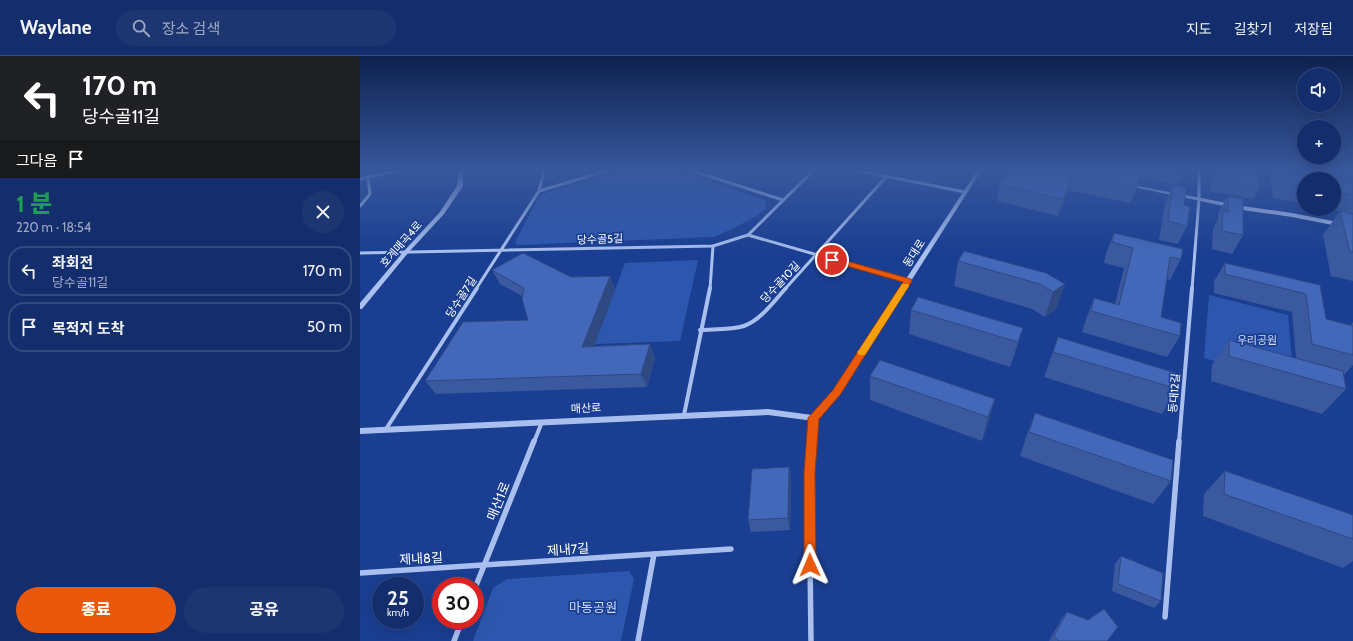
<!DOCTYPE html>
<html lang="ko">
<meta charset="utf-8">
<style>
body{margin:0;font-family:Cabin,"Noto Sans KR",sans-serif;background:#1d3672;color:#f1f3f6;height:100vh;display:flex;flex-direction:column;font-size:15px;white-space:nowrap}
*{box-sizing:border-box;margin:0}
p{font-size:13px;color:#9da8c2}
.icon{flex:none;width:22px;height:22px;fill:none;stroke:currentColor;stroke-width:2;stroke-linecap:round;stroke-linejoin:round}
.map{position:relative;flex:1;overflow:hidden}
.side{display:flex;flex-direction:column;background:#142e6d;width:360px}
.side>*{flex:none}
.hud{background:#202124;color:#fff;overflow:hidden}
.fabs{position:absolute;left:937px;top:12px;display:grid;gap:8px}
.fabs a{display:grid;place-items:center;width:44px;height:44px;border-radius:50%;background:#142e6d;box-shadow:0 4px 16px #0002,0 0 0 1px #334a80;font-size:20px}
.speed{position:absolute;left:12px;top:521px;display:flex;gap:8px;font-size:20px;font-weight:700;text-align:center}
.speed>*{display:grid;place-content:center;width:52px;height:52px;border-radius:50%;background:#142e6d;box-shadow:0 4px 16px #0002,0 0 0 1px #334a80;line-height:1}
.speed small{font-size:10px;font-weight:400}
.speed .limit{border:6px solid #d22;background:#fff;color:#111}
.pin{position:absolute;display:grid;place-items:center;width:34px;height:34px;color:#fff;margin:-17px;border:2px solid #fff;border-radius:50%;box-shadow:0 1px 4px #0007}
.me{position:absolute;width:44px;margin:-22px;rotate:359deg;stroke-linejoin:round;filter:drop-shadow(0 0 3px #0008)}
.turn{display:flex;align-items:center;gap:14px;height:84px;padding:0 16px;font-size:18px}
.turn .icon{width:52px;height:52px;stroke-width:2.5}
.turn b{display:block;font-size:28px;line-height:34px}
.then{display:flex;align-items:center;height:38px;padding:0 16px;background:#0003;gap:8px;font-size:15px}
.round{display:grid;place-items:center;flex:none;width:42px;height:42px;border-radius:21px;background:#1d3672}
.head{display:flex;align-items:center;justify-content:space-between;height:68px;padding:0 16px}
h1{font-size:24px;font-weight:800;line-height:30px;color:#1e9e55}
.action{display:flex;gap:8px;margin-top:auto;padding:8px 16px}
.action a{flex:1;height:46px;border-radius:24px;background:#ea580c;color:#fff;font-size:16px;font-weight:800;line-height:46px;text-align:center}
.action a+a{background:#1d3672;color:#f1f3f6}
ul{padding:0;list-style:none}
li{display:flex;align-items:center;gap:12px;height:50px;margin:0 8px 6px;padding:0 8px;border:2px solid #334a80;border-radius:16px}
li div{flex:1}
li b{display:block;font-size:15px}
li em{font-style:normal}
header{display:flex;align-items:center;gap:24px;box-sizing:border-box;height:56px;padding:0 20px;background:#142e6d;border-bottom:1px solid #334a80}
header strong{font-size:19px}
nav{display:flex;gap:22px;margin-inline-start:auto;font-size:14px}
.search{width:280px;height:36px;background:#1d3672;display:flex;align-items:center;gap:10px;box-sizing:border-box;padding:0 14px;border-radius:22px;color:#9da8c2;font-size:15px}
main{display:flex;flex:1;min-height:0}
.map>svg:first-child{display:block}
.green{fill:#2d57af}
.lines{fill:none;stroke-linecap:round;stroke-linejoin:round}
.minor-far2{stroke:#a9c0ef;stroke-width:3}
.minor-far1{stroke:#a9c0ef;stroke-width:4}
.minor{stroke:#a9c0ef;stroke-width:5.5}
.tertiary{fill:#a9c0ef;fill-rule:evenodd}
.wall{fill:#3a599f}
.shaded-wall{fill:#2f4982}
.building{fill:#4368b9;stroke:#2f4982}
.route{fill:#ea580c;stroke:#983908}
.slow{fill:#f59e0b}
.labels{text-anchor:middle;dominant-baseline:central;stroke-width:3.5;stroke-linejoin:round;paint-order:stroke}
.street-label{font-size:11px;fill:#fff;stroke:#1a3e91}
.park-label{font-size:11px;fill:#d0ddfa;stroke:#1a3e91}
.near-street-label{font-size:13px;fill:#fff;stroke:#1a3e91}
.near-park-label{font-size:13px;fill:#d0ddfa;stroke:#1a3e91}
</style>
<header>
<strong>Waylane</strong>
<div class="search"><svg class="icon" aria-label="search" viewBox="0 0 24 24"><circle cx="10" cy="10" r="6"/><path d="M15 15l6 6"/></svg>장소 검색</div>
<nav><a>지도</a><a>길찾기</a><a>저장됨</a></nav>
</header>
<main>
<section class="side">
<div class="hud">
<div class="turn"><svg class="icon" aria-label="left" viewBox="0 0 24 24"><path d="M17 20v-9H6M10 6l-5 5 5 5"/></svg><div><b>170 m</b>당수골11길</div></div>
<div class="then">그다음<svg class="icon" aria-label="arrive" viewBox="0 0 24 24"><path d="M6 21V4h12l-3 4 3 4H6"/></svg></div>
</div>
<div class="head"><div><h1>1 분</h1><p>220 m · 18:54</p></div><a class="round"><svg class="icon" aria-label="close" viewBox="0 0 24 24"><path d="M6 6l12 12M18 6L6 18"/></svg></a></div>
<ul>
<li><svg class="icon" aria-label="left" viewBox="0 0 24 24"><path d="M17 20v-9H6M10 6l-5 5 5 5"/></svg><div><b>좌회전</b><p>당수골11길</p></div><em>170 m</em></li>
<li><svg class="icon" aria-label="arrive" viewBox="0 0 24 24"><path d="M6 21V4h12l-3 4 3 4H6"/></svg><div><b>목적지 도착</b></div><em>50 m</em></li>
</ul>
<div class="action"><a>종료</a><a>공유</a></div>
</section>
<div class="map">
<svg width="993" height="585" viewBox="0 0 993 585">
<rect width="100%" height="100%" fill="#1a3e91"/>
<!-- green -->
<g class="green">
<path d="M258,115h60l87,29 1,9c-16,12 -34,20 -52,28l-197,8 -2,-3 24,-45 9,-5z"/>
<path d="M338,204l-18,81 -85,3 30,-81z"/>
<path d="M849,239l79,20 6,69 -90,-26z"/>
<path d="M269,515l5,8 -13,62h-148l20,-53 14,-9z"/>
</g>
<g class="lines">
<!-- minor-far2 -->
<g class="minor-far2">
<path d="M333,115l90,29"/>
<path d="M500,115l105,21"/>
<path d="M0,123l36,-8"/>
<path d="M179,135l67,-20"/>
<path d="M0,150l10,-12 -2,-16"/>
<path d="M388,179l160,46"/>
<path d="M0,197l353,-7 35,-11 65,-64"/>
<path d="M116,233l63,-98 5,-20"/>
<path d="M350,233l3,-43"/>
<path d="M425,233l101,-112"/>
<path d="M832,233l7,-90v-28"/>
</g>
<!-- minor-far1 -->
<g class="minor-far1">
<path d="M340,274c13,-1 32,0 44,-4 17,-6 30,-25 42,-38"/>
<path d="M324,359l26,-127"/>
<path d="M26,373l91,-141"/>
<path d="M174,386l8,-20"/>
<path d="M452,386l2,-24"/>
<path d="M819,386l13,-154"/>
</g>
<!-- minor -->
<g class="minor">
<path d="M0,517l371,-24"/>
<path d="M115,532l59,-147"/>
<path d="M805,561l14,-176"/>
<path d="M94,585l8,-21"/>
<path d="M278,585l16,-87"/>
<path d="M451,585l-2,-168 3,-32"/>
</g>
<!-- tertiary -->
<g class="tertiary">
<path d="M99,115h4v15l-19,28 -36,39 -46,56h-2v-6l44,-52 36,-39 17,-26z"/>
<path d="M617,115h4l-142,223 -22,26 -3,1 -46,-6 -408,19v-6l408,-19 44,6 21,-25z"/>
<path d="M767,128l116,22 49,7 61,12v4l-61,-12 -49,-7 -114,-24h-2z"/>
</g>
</g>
<!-- wall -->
<g class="wall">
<path d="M649,115h174l-6,14 -39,-9 -1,11 -7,16 -61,-13 -11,26 -61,-15 3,-16z"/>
<path d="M851,115h47l2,16 -7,12 -43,-8z"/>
<path d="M909,115h84v110l-22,-5 -8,-41 17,-24 -12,-2h6v-30h-30v25l-31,-6z"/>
<path d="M813,129l14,41 -9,18 -19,-4 6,-37z"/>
<path d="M868,140l15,39 -11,19 -20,-5 1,-20 5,-10v-6z"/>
<path d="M754,177l67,26 -11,21 -3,-1 -6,38 19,19 -13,21 -85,-25 4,-13 8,-21 21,6 9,-36 -20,-5 2,-10z"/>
<path d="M598,205l107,23 -9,25 -11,8 -13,-8 -78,-23z"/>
<path d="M865,207l95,22 6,34 25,6 2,-3v43l-9,10 2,14 -24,25 -111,-33 1,-16 17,-25 67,18 -4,-46 -78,-19v-12z"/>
<path d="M132,214l79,7 39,-1 5,14 -21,56 56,-2 5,14 -8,29 -211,7 -11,-13 103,-61 -6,-24 -22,-12z"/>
<path d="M551,254l112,18 -8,25 -5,14 -101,-33z"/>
<path d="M698,281l120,52 -16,25 -118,-37z"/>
<path d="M510,320l125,23 -7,25 -6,17 -112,-41z"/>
<path d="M675,357l136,68 -18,23 -133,-48 6,-19z"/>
<path d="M429,411l2,13 -1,50 -39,2 -3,-12z"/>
<path d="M865,415l128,44v46l-10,7 -140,-52 1,-22z"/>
<path d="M761,500l40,45 -7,7 -42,-17 3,-27z"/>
<path d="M707,556l40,29h-58l13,-23z"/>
</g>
<!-- shaded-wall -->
<g class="shaded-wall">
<path d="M714,118l-5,16 -11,26 5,-17z"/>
<path d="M250,220l5,14 -26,70 -7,-13z"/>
<path d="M705,228l-9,25 -11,8 8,-25z"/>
<path d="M663,272l-8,25 -5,14 8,-25z"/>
<path d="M290,288l5,14 -8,29 -6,-13z"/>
<path d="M635,343l-7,25 -6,17 6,-24z"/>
<path d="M429,411l2,13 -1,50 -2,-12z"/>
</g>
<!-- building -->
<g class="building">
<path d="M649,115h119l11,2 -2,14 -63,-13 -11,25 -63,-14z"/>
<path d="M857,115h41l2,16 -43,-8z"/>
<path d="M921,115h72v6l-18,1v3l18,3v11l-19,-4v-12h-30v7l-21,-4z"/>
<path d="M813,129l13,3 -2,17 6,2 -3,19 -19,-5z"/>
<path d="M868,140l15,3v36l-21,-4 1,-20 5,1z"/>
<path d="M980,155l13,3v38h-3z"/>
<path d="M754,177l69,16 -2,10 -11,-2 -9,60 20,6 -1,13 -89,-25 3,-13 25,7 14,-57 -21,-6z"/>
<path d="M604,195l82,22 19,11 -12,8 -13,-8 -82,-23z"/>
<path d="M163,197l48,24 39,-1 -28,71 68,-3 -9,30 -216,7 38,-59 65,-2 -6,-21 2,-11 -32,-18z"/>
<path d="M865,207l95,22 6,34 27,7v29l-41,-11 -6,-50 -81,-20z"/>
<path d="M558,241l105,31 -5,14 -107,-32z"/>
<path d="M698,281l121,37 -1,15 -125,-37z"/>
<path d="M869,284l114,31 3,18 -117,-33z"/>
<path d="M520,304l115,39 -7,18 -118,-41z"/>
<path d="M675,357l138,47 -2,21 -142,-49z"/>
<path d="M429,411l-1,51 -40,2 4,-51z"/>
<path d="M865,415l128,44v24l-129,-45z"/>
<path d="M761,500l42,17 -2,28 -43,-17z"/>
<path d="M744,553l14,18 -11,14h-48l-5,-5 13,-24 21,8z"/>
</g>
<!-- sky -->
<linearGradient id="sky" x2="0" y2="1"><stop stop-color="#0e2250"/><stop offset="0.58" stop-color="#38589d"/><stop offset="1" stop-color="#38589d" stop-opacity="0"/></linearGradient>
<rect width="993" height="197" fill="url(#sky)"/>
<!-- route -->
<path class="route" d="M472,201l79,22 1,2 -72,114 -21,24 -4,54 1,92 -1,4 -5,2 -4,-2 -2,-4v-92l4,-55 25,-28 70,-108 -74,-21v-3z"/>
<!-- slow -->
<path class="slow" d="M542,228h6l1,2 -44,69h-6l-2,-3 2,-2z"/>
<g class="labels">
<!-- street labels -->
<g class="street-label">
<text transform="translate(240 183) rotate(-2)">당수골5길</text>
<text transform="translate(41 188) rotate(-49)">호계매곡4로</text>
<text transform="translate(554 197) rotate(-57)">동대로</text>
<text transform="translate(420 226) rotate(-47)">당수골10길</text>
<text transform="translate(101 241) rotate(-57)">당수골7길</text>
<text transform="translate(814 337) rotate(-85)">동대12길</text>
<text transform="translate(226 352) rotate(-3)">매산로</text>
</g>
<!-- park labels -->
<g class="park-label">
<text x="897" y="284">우리공원</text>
</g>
<!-- near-street labels -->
<g class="near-street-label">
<text transform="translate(138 445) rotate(-68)">매산1로</text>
<text transform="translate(208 493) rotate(-4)">제내7길</text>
<text transform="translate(61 502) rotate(-3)">제내8길</text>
</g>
<!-- near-park labels -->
<g class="near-park-label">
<text x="233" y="551">마동공원</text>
</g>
</g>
</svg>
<div class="fabs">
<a><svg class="icon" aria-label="sound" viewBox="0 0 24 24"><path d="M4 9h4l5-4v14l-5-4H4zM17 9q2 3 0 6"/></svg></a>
<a>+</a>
<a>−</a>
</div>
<div class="speed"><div>25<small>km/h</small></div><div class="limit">30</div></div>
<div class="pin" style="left:472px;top:204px;background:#d93025"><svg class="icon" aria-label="arrive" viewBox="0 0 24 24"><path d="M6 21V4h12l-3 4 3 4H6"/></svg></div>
<svg class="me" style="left:450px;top:509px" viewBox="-20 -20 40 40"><path d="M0-17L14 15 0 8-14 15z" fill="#ea580c" stroke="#fff" stroke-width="4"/></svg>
</div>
</main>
